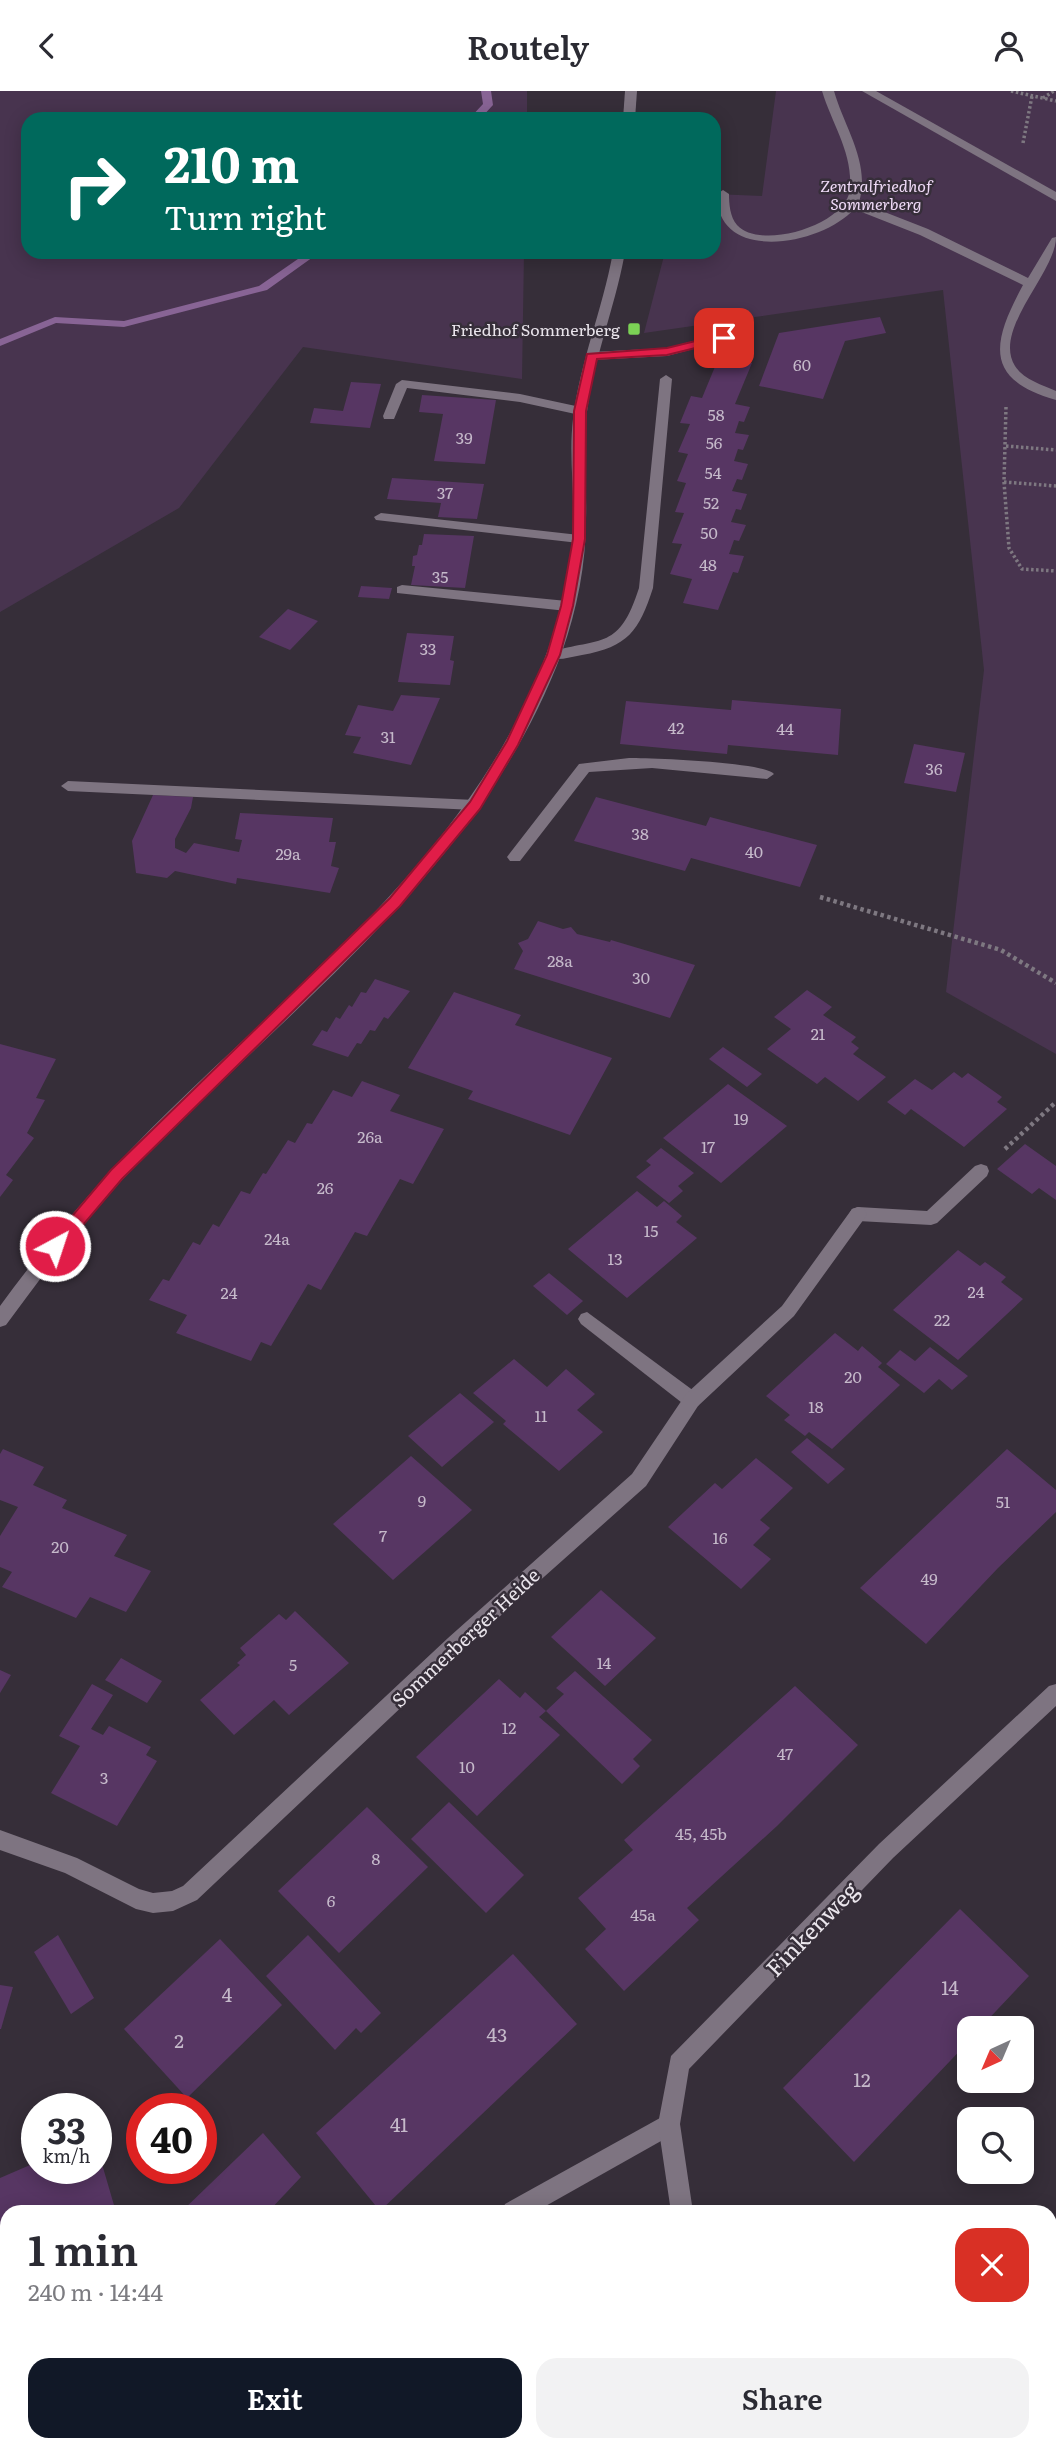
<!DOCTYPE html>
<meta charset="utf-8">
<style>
body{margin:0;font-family:Literata,serif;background:#f2f2f3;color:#2b2b33;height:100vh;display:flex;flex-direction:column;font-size:26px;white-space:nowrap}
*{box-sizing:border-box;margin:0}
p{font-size:23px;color:#7c7c81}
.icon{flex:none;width:38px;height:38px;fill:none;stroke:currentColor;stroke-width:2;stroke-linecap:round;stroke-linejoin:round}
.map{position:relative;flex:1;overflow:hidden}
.side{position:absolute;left:0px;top:2114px;width:1057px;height:247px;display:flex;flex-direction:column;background:#fff;border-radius:21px 21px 0 0;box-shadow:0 4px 18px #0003}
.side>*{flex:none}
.top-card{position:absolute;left:21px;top:21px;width:700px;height:147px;border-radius:21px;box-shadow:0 4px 18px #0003;background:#00695c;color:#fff;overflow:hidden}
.needle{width:46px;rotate:224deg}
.fabs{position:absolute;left:957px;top:1925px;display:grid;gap:14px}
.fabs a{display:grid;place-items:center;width:77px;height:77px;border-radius:14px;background:#fff;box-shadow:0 4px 18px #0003;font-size:35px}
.speed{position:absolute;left:21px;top:2002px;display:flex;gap:14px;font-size:35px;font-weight:700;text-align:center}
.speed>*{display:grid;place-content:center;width:91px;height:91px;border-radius:50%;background:#fff;box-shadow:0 4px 18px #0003;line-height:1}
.speed small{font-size:18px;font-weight:400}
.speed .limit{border:10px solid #d22;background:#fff;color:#111}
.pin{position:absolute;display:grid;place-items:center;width:60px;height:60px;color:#fff;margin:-30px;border-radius:14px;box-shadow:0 4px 10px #0006}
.me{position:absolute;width:77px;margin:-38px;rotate:40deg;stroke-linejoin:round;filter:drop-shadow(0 0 5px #0008)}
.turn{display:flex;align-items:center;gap:24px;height:147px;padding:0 28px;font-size:32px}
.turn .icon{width:91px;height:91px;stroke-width:2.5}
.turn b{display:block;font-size:49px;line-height:60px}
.round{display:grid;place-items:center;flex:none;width:74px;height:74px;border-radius:21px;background:#f2f2f3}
.overview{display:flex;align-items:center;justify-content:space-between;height:119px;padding:0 28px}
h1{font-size:42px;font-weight:600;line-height:52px}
.cta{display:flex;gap:14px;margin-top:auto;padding:14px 28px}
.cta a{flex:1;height:80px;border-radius:21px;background:#111827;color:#fff;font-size:28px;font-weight:600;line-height:80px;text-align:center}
.cta a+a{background:#f2f2f3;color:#2b2b33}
header{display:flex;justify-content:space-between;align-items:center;height:91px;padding:0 28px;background:#fff;font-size:32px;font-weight:600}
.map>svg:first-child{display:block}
.green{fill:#48344f}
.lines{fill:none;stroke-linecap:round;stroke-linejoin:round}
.stream{fill:#886495;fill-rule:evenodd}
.building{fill:#573663}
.path-far1{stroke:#7e7881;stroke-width:3.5;stroke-dasharray:2.5 2.5;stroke-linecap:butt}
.path{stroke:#7e7881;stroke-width:4.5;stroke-dasharray:3.5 3.5;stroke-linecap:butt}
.service{fill:#7e7481;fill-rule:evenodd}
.minor{fill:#7e7481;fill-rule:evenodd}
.tertiary{fill:#7e7481;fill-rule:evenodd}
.route{fill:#e11d48;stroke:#92132f;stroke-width:2}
.poi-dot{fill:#7bd155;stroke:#362e39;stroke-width:2.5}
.labels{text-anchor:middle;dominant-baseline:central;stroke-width:5;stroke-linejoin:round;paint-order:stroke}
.far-park-label{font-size:16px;font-style:italic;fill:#efdaf7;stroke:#362e39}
.far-poi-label{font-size:16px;fill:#eae5ec;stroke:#362e39;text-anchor:end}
.number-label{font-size:16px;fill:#c5b9ca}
.street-label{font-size:19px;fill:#eae5ec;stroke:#362e39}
.near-number-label{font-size:19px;fill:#c5b9ca}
.near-street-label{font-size:23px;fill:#eae5ec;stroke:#362e39}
</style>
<header><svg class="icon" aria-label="back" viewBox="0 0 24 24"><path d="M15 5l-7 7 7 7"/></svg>Routely<svg class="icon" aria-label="person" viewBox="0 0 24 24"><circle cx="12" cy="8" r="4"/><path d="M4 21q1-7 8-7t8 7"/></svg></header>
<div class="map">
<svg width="1056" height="2360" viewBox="0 0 1056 2360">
<rect width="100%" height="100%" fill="#362e39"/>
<!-- green -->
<g class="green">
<path d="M0,0h527v28h-499v133h496l-2,127 -219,-32 -124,161 -179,104z"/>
<path d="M776,0h280v963l-110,-62 38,-322 -41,-380 -299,43 21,-81h49v-58l48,2z"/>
</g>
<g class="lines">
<!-- stream -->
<g class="stream">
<path d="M481,0h10l2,14 -13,14h-11l14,-15z"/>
<path d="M308,161h12l-53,38 -143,37 -68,-4 -56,23v-7l55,-22 69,4 135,-35z"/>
</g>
</g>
<!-- building -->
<g class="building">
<path d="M880,226l6,16 -41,8 -22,58 -64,-13 20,-53z"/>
<path d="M719,266l33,6 -17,41 15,3 -6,15 -5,-1 -4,12 14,2 -6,15 -5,-1 -4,12 14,3 -6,16 -5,-1 -5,12 15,3 -6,16 -5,-1 -5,13 15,3 -7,16 -5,-1 -5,14 15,2 -6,17 -5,-1 -15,38 -35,-7 9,-24 -22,-5 12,-30 -10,-1 12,-30 -9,-1 11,-29 -9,-2 11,-27 -10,-2 12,-28 -10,-1 11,-27 11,2z"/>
<path d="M351,291l30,2 -11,44 -60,-5 4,-15 29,3z"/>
<path d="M422,304l74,5 -11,64 -51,-3 9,-47 -24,-2z"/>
<path d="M392,387l92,6 -7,35 -39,-2 3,-14 -54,-4z"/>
<path d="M424,443l50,2 -9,52 -54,-3 4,-19h-3l1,-10 4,-1 2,-10h3z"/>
<path d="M361,495l31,2 -3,11 -31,-2z"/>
<path d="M288,518l30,12 -28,29 -31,-13z"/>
<path d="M407,542l47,3 -4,24 4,1 -4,24 -52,-3z"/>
<path d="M401,604l39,3 -29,67 -58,-12 8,-16 -16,-2 13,-30 35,6z"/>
<path d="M732,609l109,9 -3,46 -110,-10 -1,9 -107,-10 6,-43 105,9z"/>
<path d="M914,653l51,9 -9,39 -52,-9z"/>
<path d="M153,704l40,2 -2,11 -16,31v9l11,5 8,-10 45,9 3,-12 -7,-1 5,-26 93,5 -4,24h7l-5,24 8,2 -9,25 -93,-15 -1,6 -61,-13 -8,7 -31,-5 -4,-32z"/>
<path d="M596,706l110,29 4,-9 107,28 -17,42 -109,-29 -6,13 -111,-30z"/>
<path d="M538,830l25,8 8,-2 6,7 33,8 1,-2 84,25 -25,53 -156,-49 9,-18 -5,-8 10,-4z"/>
<path d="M375,888l35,12 -22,28 -4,-2 -9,14 -5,-1 -9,14 -4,-1 -9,14 -36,-12 10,-15 5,2 9,-15 4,2 9,-14 3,2 9,-15 5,1z"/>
<path d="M807,899l25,17 -9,8 33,22 -5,5 8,6 -6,6 33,23 -28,24 -33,-24 -8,7 -50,-35 24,-20 -17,-12z"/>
<path d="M454,901l67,23 -6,10 97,33 -42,77 -102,-36 5,-8 -65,-23z"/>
<path d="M0,953l56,15 -20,39 9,2 -18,33 7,5 -28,37 7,5 -13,17z"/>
<path d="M723,956l39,27 -15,13 -38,-28z"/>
<path d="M954,981l8,6 6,-5 34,24 -5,5 10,7 -43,38 -53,-38 -6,6 -18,-13 28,-23 17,11z"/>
<path d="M362,990l38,14 -10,16 54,18 -31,55 -13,-5 -33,57 -12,-4 -34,58 -13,-6 -37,62 -10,-4 -10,19 -75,-28 11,-18 -38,-15 14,-21 6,2 24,-39 7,3 13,-21 6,3 22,-36 9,3 13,-21 3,1 22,-34 7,3 12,-20 5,1 21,-34 19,7z"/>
<path d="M728,993l59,42 -66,57 -58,-45z"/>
<path d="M1025,1053l31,22v34l-17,-12 -7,6 -35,-25z"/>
<path d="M661,1057l33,25 -16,13 5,5 -14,12 -33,-26 15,-12 -5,-4z"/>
<path d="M637,1100l20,16 7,-6 18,15 -6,6 21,16 -70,60 -59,-49z"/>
<path d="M958,1159l22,16 5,-4 21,15 -5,5 22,17 -65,61 -65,-50z"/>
<path d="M549,1182l34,28 -16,14 -34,-29z"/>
<path d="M835,1242l23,18 4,-5 20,17 -4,4 22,18 -68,64 -23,-17 -4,4 -21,-16 6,-5 -24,-19z"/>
<path d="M930,1256l38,29 -16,14 -13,-11 -15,14 -38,-29 14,-14 15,11z"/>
<path d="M514,1268l33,28 19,-18 29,25 -18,16 26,22 -44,39 -56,-47 3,-3 -33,-28z"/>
<path d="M460,1302l34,29 -52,45 -34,-31z"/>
<path d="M807,1347l38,31 -17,15 -37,-32z"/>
<path d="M3,1358l41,18 -11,18 34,15 -5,8 65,27 -13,21 37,15 -25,41 -36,-15 -14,21 -74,-31 10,-15 -12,-5v-31l18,-29 -18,-7v-46z"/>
<path d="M1007,1358l49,41v22l-58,56 -72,76 -66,-56z"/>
<path d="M411,1365l61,54 -79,70 -60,-56z"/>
<path d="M756,1367l37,30 -33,32 10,8 -17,17 18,14 -30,30 -73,-62 47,-44 7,6z"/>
<path d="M601,1499l55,48 -51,48 -54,-49z"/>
<path d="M295,1520l54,52 -60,52 -15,-15 -40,35 -34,-35 40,-35 -3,-2 9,-8 -6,-7 39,-34 7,6z"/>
<path d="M121,1567l41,23 -15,22 -42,-23z"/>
<path d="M0,1579l11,5 -11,18z"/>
<path d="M575,1580l77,69 -19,19 7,7 -18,18 -76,-73 18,-17 -8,-6z"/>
<path d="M499,1588l21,19 5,-6 21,19 -7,6 21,18 -83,81 -61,-59z"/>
<path d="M92,1593l21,11 -22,34 12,6 6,-9 42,21 -5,8 11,6 -40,65 -66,-33 29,-47 -21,-10z"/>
<path d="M795,1595l63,59 -81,81 -90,82 12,12 -75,71 -39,-42 21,-20 -28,-31 55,-48 -9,-10z"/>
<path d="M449,1711l75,73 -38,38 -75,-74z"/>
<path d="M367,1716l61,60 -89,86 -61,-62z"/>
<path d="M960,1818l69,67 -49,52h-10v12l-116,122 -71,-74z"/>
<path d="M58,1844l36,63 -23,16 -37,-62z"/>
<path d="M308,1844l73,78 -20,20 -5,-5 -21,22 -69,-74z"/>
<path d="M220,1848l62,66 -95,93 -63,-69z"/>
<path d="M513,1863l64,70 -197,187 -64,-78z"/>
<path d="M0,1894l13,2 -12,42h-1z"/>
<path d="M263,2042l38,44 -33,35h-87z"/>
<path d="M97,2056l19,65h-109v111l-7,3v-148l37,-16v6h59z"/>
<path d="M1056,2132v97l-6,1v-97z"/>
<path d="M369,2354h270l-14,6h-270z"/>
<path d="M822,2354h80l1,6h-80z"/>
</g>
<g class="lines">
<!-- path-far1 -->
<g class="path-far1">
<path d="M1011,0l45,10"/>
<path d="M1043,7l11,-7"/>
<path d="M1023,52l9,-47"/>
<path d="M1006,316l-2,75 5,66 13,21 34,2"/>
<path d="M1006,355l50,4"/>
<path d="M1004,391l52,4"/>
</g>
<!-- path -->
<g class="path">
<path d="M820,806l181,53 55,33"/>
<path d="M1005,1058l51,-47"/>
</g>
<!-- service -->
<g class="service">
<path d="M822,0h12c10,36 37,72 25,111l69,27 100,49 24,-40 4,-1c0,36 -64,92 -41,129 8,13 27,19 41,25v9c-74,-21 -63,-59 -33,-115l-103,-50 -66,-26c-31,36 -138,56 -137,-15l6,-4 6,4c0,10 1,23 8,31 23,26 110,0 113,-36 3,-36 -18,-65 -28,-98z"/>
<path d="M862,0h14l180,101v9z"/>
<path d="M738,238l4,1v6l-75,20 -75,4 -6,-4 6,-4 75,-4z"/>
<path d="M666,284l6,4 -19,209c-14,43 -25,59 -71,67 -11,2 -23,6 -33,3v-6c54,-15 70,-2 90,-64l21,-209z"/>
<path d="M402,289l118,14 65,14 1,3 -6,4 -60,-13 -113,-14 -13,31h-10l-1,-3 13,-32z"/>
<path d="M381,422l198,22 7,4 -7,4 -203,-23 -2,-3z"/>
<path d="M402,494l165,16 7,5 -7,5 -170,-18v-6z"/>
<path d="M629,667c22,0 135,4 145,16l-7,5 -115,-11 -63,4 -69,89h-10l-3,-4 3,-4 69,-89z"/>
<path d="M68,690l407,19 7,5 -7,5 -407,-19 -7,-5z"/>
<path d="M981,1073l6,2 2,5 -2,5 -50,47 -6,2 -73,-4 -6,-2 -3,-5 3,-5 6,-2 69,4 48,-45z"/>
<path d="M587,1221l111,82 3,6 -3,6 -6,2 -6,-2 -105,-82 -3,-5 3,-5z"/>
<path d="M669,2022l8,3 3,8 -3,8 -142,80h-33l3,-8z"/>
</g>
<!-- minor -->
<g class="minor">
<path d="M858,1116l6,2 3,5 -3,5 -70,97 -96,90 -52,80 -184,164 -265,250 -24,11 -20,2 -17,-4 -71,-36 -65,-23v-20l77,28 62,31 14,4 19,-2 11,-5 265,-248 184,-164 54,-80 96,-88 70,-97z"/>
<path d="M1056,1593v22l-163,152 -204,211 -9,55 13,88h-22l-13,-88 13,-68 208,-212 170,-158z"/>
<path d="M702,2354h24l1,6h-24z"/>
</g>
<!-- tertiary -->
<g class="tertiary">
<path d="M625,0h12l-2,28h-12z"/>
<path d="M613,161h12c-10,57 -34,112 -39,170 -3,32 1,65 0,97 0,45 -9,91 -24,133 -82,222 -282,361 -439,527 -43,45 -80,96 -117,146l-6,2v-21c52,-71 108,-136 171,-197 141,-138 306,-266 376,-457 16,-42 25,-87 26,-131 1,-34 -4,-68 0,-102 7,-57 30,-111 40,-167z"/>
</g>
</g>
<!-- route -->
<path class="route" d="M724,243l6,4 -2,2 -61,15 -70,4 -11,52 -1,128 -12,67 -13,49 -42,90 -38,64 -80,97 -278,273 -61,72h-11l-3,-5 3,-4 61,-72 279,-272 80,-96 37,-61 40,-86 14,-49 12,-67 1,-128 13,-57 80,-6z"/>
<!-- markers -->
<rect class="poi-dot" x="627" y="231" width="14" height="14" rx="3.5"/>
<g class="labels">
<!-- far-park labels -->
<g class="far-park-label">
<text x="876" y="94">Zentralfriedhof<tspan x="876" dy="18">Sommerberg</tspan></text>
</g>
<!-- far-poi labels -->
<g class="far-poi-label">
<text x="620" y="238">Friedhof Sommerberg</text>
</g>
<!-- number labels -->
<g class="number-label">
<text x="802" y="273">60</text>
<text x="716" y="323">58</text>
<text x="464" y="346">39</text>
<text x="714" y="351">56</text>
<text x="713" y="381">54</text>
<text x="445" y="401">37</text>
<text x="711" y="411">52</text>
<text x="709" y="441">50</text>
<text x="708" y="473">48</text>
<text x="440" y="485">35</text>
<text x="428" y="557">33</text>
<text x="676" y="636">42</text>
<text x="785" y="637">44</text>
<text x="388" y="645">31</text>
<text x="934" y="677">36</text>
<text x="640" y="742">38</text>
<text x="754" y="760">40</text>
<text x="288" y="762">29a</text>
<text x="560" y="869">28a</text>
<text x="641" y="886">30</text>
<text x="818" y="942">21</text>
<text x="741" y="1027">19</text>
<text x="370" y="1045">26a</text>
<text x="708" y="1055">17</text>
<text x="325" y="1096">26</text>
<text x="651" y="1139">15</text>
<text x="277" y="1147">24a</text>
<text x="615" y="1167">13</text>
<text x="976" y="1200">24</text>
<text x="229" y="1201">24</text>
<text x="942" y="1228">22</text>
<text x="853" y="1285">20</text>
<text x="816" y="1315">18</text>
<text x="541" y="1324">11</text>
<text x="422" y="1409">9</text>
<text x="1003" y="1410">51</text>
<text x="383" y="1444">7</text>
<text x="720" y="1446">16</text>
<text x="60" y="1455">20</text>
<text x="929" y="1487">49</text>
<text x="604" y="1571">14</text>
<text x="293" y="1573">5</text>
<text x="509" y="1636">12</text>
<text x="785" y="1662">47</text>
<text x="467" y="1675">10</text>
<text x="104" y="1686">3</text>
<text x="701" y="1742">45, 45b</text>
<text x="376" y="1767">8</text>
<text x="331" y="1809">6</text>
<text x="643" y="1823">45a</text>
</g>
<!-- street labels -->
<g class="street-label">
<text transform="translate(465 1546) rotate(-43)">Sommerberger Heide</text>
</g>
<!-- near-number labels -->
<g class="near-number-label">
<text x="950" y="1896">14</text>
<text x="227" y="1903">4</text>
<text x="497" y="1943">43</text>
<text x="179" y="1949">2</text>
<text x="862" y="1988">12</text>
<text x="399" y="2033">41</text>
</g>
<!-- near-street labels -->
<g class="near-street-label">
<text transform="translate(811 1837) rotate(-46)">Finkenweg</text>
</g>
</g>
</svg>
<div class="fabs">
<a><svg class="needle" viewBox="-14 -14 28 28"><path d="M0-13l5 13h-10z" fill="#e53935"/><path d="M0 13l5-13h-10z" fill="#7c7c81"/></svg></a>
<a><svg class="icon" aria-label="search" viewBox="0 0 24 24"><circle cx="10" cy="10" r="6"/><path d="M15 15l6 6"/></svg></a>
</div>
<div class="speed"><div>33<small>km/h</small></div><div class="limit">40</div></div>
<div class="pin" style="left:724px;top:247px;background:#d93025"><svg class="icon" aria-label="arrive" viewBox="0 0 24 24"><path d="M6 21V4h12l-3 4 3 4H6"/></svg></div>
<svg class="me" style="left:55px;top:1155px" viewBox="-20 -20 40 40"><circle r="17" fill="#e11d48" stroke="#fff" stroke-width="3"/><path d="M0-11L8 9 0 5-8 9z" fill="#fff"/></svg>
<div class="top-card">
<div class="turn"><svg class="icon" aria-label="right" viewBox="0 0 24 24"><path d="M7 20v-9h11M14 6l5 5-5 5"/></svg><div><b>210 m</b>Turn right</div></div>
</div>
<section class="side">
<div class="overview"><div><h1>1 min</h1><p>240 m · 14:44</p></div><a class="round" style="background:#d93025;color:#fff"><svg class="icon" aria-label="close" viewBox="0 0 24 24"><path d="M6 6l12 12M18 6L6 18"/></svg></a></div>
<div class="cta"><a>Exit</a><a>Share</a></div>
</section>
</div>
